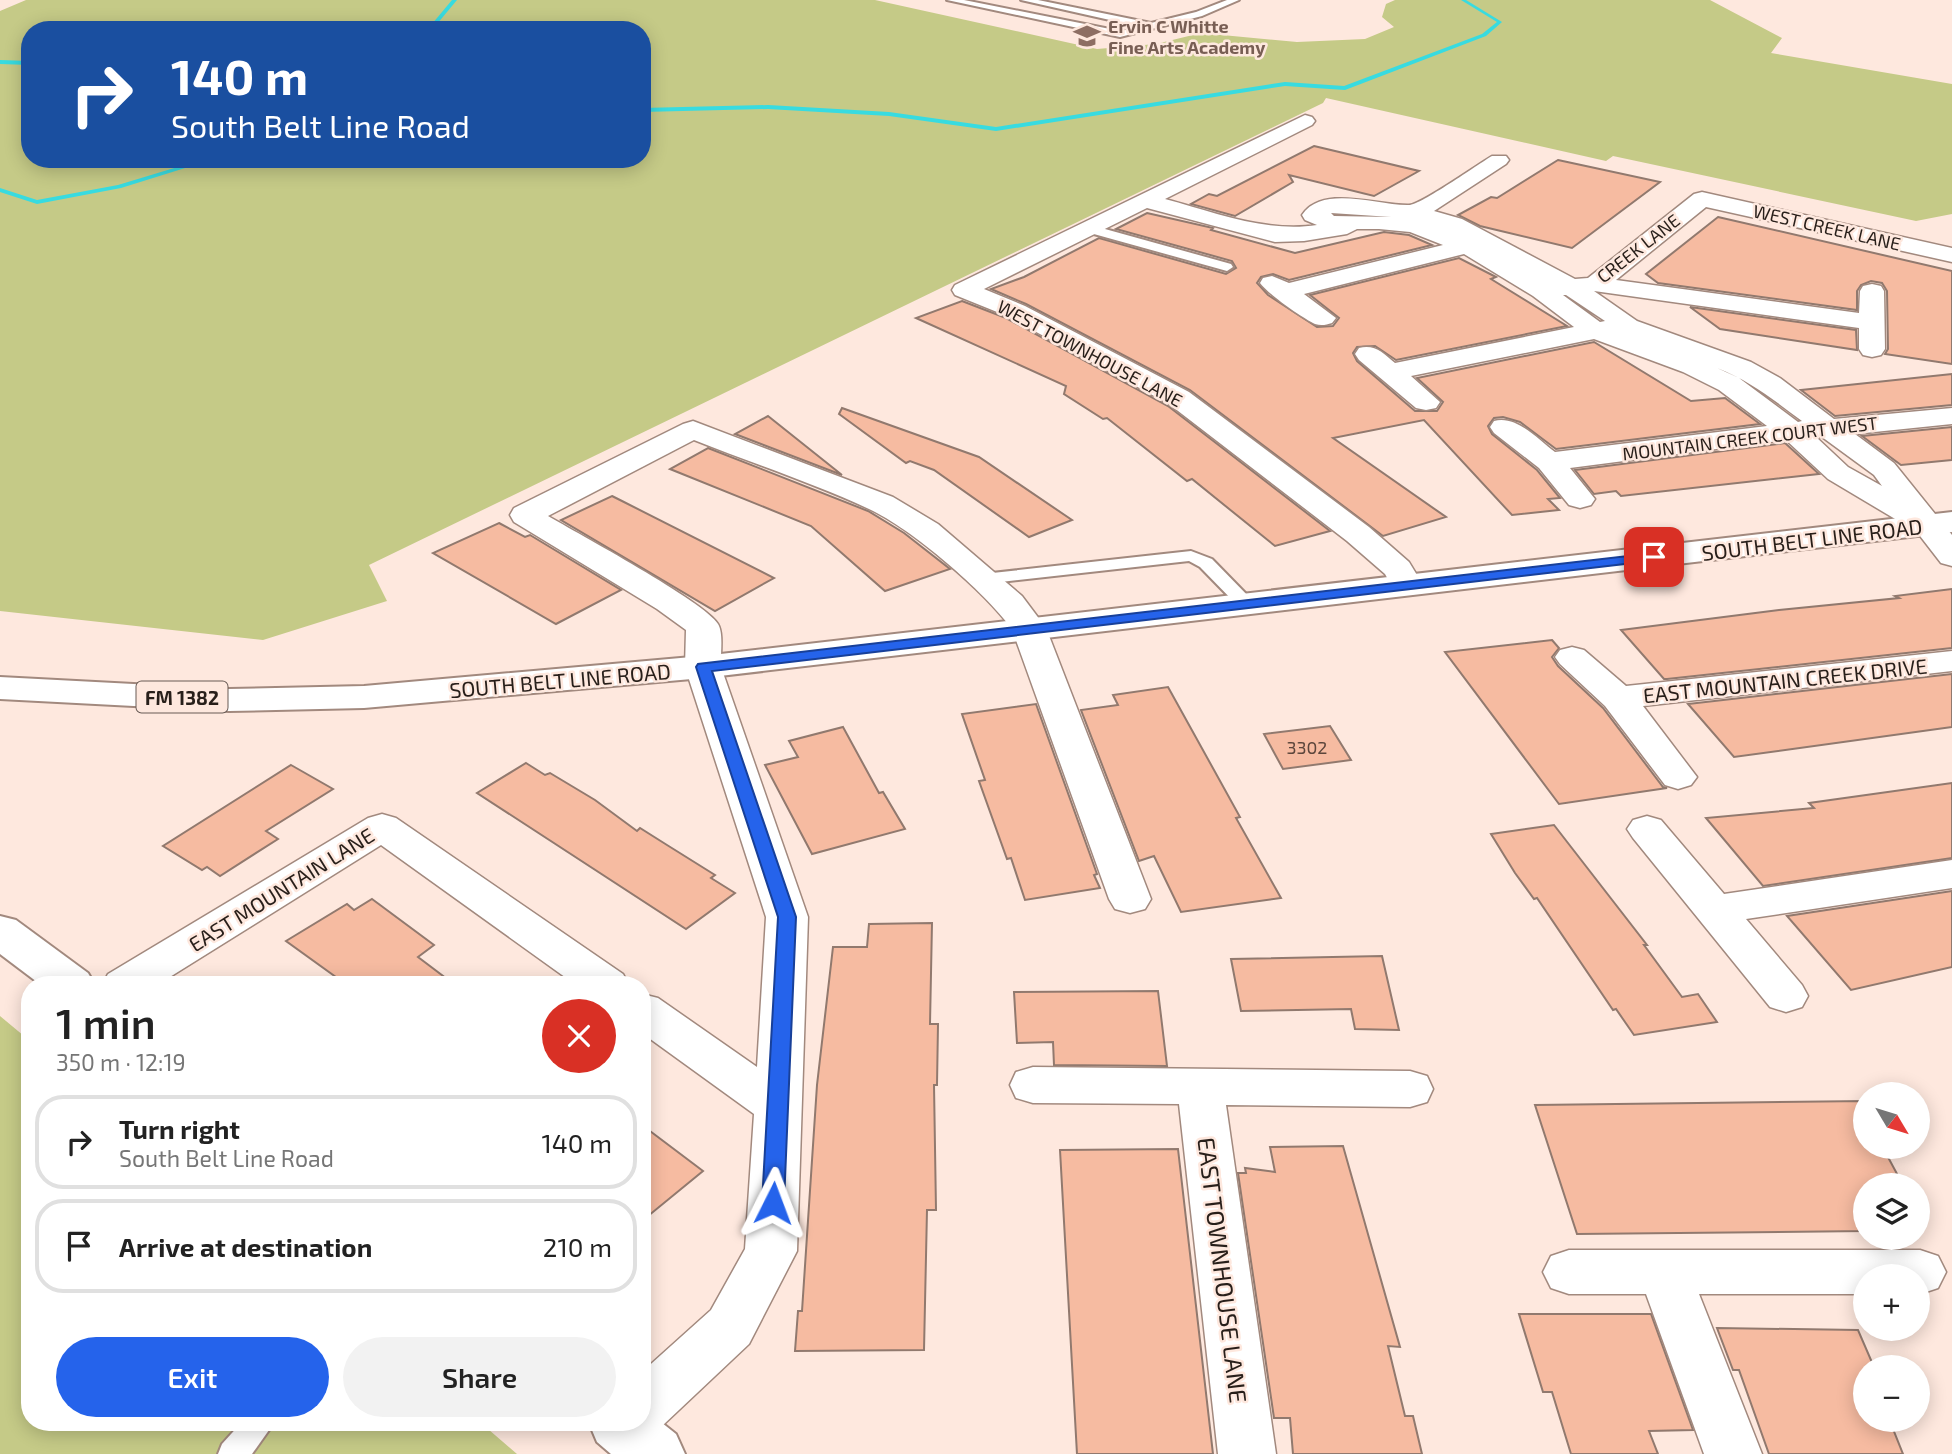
<!DOCTYPE html>
<meta charset="utf-8">
<style>
body{margin:0;font-family:"Exo 2",sans-serif;background:#f2f2f2;color:#222;height:100vh;display:flex;flex-direction:column;font-size:26px;white-space:nowrap}
*{box-sizing:border-box;margin:0}
p{font-size:23px;color:#767676}
.icon{flex:none;width:38px;height:38px;fill:none;stroke:currentColor;stroke-width:2;stroke-linecap:round;stroke-linejoin:round}
.map{position:relative;flex:1;overflow:hidden}
.details{position:absolute;left:21px;top:976px;width:630px;height:455px;display:flex;flex-direction:column;background:#fff;border-radius:28px;box-shadow:0 4px 18px #0003}
.details>*{flex:none}
.top-card{position:absolute;left:21px;top:21px;width:630px;height:147px;border-radius:28px;box-shadow:0 4px 18px #0003;background:#1a4fa0;color:#fff;overflow:hidden}
.needle{width:46px;rotate:128deg}
.tools{position:absolute;left:1853px;top:1082px;display:grid;gap:14px}
.tools a{display:grid;place-items:center;width:77px;height:77px;border-radius:50%;background:#fff;box-shadow:0 4px 18px #0003;font-size:35px}
.pin{position:absolute;display:grid;place-items:center;width:60px;height:60px;color:#fff;margin:-30px;border-radius:14px;box-shadow:0 4px 10px #0006}
.me{position:absolute;width:77px;margin:-38px;rotate:3deg;stroke-linejoin:round;filter:drop-shadow(0 0 5px #0008)}
.turn{display:flex;align-items:center;gap:24px;height:147px;padding:0 35px;font-size:32px}
.turn .icon{width:91px;height:91px;stroke-width:2.5}
.turn b{display:block;font-size:49px;line-height:60px}
.round{display:grid;place-items:center;flex:none;width:74px;height:74px;border-radius:37px;background:#f2f2f2}
.head{display:flex;align-items:center;justify-content:space-between;height:119px;padding:0 35px}
h1{font-size:42px;font-weight:600;line-height:52px}
.cta{display:flex;gap:14px;margin-top:auto;padding:14px 35px}
.cta a{flex:1;height:80px;border-radius:42px;background:#2563eb;color:#fff;font-size:28px;font-weight:600;line-height:80px;text-align:center}
.cta a+a{background:#f2f2f2;color:#222}
ul{padding:0;list-style:none}
li{display:flex;align-items:center;gap:21px;height:94px;margin:0 14px 10px;padding:0 21px;border:4px solid #e0e0e0;border-radius:28px}
li div{flex:1}
li b{display:block;font-size:26px}
li em{font-style:normal}
.map>svg:first-child{display:block}
.green{fill:#c5ca87;fill-rule:evenodd}
.lines{fill:none;stroke-linecap:round;stroke-linejoin:round}
.stream{fill:#38dbe0;fill-rule:evenodd}
.building{fill:#f6bba1;stroke:#91796e;stroke-width:2}
.lane-casing{stroke:#a2897e;stroke-width:4}
.street-casing{stroke:#a2897e;stroke-width:3}
.secondary-casing{stroke:#a2897e;stroke-width:4}
.primary-casing{stroke:#a2897e;stroke-width:4}
.lane{fill:#fff;fill-rule:evenodd}
.street{fill:#fff;fill-rule:evenodd}
.secondary{fill:#fff;fill-rule:evenodd}
.primary{fill:#fff;fill-rule:evenodd}
.route{fill:#2563eb;stroke:#184099;stroke-width:2}
.labels{text-anchor:middle;dominant-baseline:central;stroke-width:5;stroke-linejoin:round;paint-order:stroke}
.far-education-label{font-size:18px;font-weight:bold;fill:#785e54;stroke:#fee8de;text-anchor:start}
.far-street-label{font-size:18px;fill:#281f1a;stroke:#fee8de}
.number-label{font-size:18px;fill:#5c463c}
.shield{fill:#fee8de;stroke:#685b55;stroke-width:2}
.shield-label{font-size:19px;font-weight:bold;fill:#281f1a}
.street-label{font-size:21px;fill:#281f1a;stroke:#fee8de}
.near-street-label{font-size:24px;fill:#281f1a;stroke:#fee8de}
</style>
<div class="map">
<svg width="1952" height="1454" viewBox="0 0 1952 1454">
<rect width="100%" height="100%" fill="#fee8de"/>
<!-- green -->
<g class="green">
<path d="M26,0h849l222,49 59,-5 45,-11 96,9 68,-3 29,-12 -12,-10 4,-13 9,-4h315l72,38 -11,15 181,31v130l-36,7 -303,-65 -7,5 -280,-63 -3,5 -954,462 18,36 -124,39 -263,-29v-600zM30,30h612v129h-612z"/>
<path d="M0,1016l30,25v382h451l36,31h-517z"/>
</g>
<g class="lines">
<!-- stream -->
<g class="stream">
<path d="M452,0h5l-25,30h-5z"/>
<path d="M1461,0h5l36,22 -16,14 -141,54 -60,-4 -289,45 -107,-15 -121,-7 -126,3v-4l126,-3 121,7 107,15 289,-45 59,4 138,-52 15,-12z"/>
<path d="M0,60l30,1v4l-30,-1z"/>
<path d="M204,159h10l-93,29 -84,16 -37,-12v-4l37,12 81,-15z"/>
</g>
</g>
<!-- building -->
<g class="building">
<path d="M1314,146l105,25 -45,25 -85,-21 4,7 -58,34 -44,-12 18,-10 8,2z"/>
<path d="M1558,160l102,22 -88,66 -92,-22 -22,-11 33,-18 6,1z"/>
<path d="M1147,213l66,15 -2,2 84,23 89,-21 25,3 23,10 -143,35 -16,-6 -12,3 -4,6 11,12 49,32 16,-1 6,-8 -29,-23 149,-37 37,19 -5,2 76,47 -171,34 -21,-14 -18,1 -4,6 4,8 58,50h22l6,-9 -26,-24 177,-36 97,59 34,-3 35,26 -204,25 -36,-27 -17,-5 -9,1 -6,8 4,8 45,36 23,28 -12,1 11,11 -47,5 -88,-95 -91,18 113,79 -63,19 -193,-146 -164,-86 -35,-15 33,-12 75,-39 127,36 10,-6 -4,-7 -116,-32z"/>
<path d="M1718,217l234,54v93l-67,-10 3,-5 -1,-58 -5,-8 -11,-2 -10,4 -4,6v19l-199,-27 -12,-9z"/>
<path d="M962,301l44,17 162,88 162,125 -55,15 -83,-67 -5,2 -80,-63 -4,1 -39,-25 2,-8 -150,-68z"/>
<path d="M1690,307l166,23 1,20 -137,-21z"/>
<path d="M1952,374v31l-117,11 -34,-26z"/>
<path d="M842,408l137,49 93,63 -43,17 -95,-67 -24,-9 -4,2 -67,-49z"/>
<path d="M768,416l74,59 -107,-41z"/>
<path d="M1952,427v33l-51,5 -39,-29z"/>
<path d="M1785,443l34,31 -198,22 -5,-5 -22,3 -19,-24z"/>
<path d="M708,448l160,63 36,22 46,36 -65,22 -74,-65 -141,-57z"/>
<path d="M612,496l10,5 152,77 -59,33 -154,-91z"/>
<path d="M499,523l26,14 5,-2 91,55 -65,34 -123,-71z"/>
<path d="M1952,589v59l-285,31h-3l-43,-49 158,-20 120,-12 -4,-2z"/>
<path d="M1552,640l7,8 -7,9 6,9 45,42 60,79 4,1 -108,16 -114,-152z"/>
<path d="M1952,674v53l-218,30 -46,-53z"/>
<path d="M1168,687l72,130 -4,1 45,80 -100,14 -27,-56 -15,5 -58,-151 37,-5 -5,-10z"/>
<path d="M1036,704l61,170 -3,1 6,13 -75,12 -14,-42 -4,1 -28,-78 6,-1 -23,-66z"/>
<path d="M1330,726l21,34 -68,9 -19,-35z"/>
<path d="M843,727l36,66 4,-1 22,37 -93,25 -47,-89 33,-8 -9,-16z"/>
<path d="M526,763l19,12 5,-2 45,27 42,31 3,-3 27,17 48,30 -4,3 24,15 -49,36 -209,-136z"/>
<path d="M291,765l42,24 -67,42 12,8 -58,37 -13,-9 -5,3 -39,-24z"/>
<path d="M1952,783v75l-189,28 -57,-68 108,-10 -5,-5z"/>
<path d="M1554,825l93,120h-3l38,52 16,-3 19,28 -83,13 -18,-26 -3,1 -76,-112 -3,1 -19,-26 -24,-39z"/>
<path d="M1952,891v76l-101,23 -64,-74z"/>
<path d="M372,899l62,46 -16,12 37,28h-108l-61,-44 61,-37 7,6z"/>
<path d="M932,923l-2,101h8l-1,61h-3l2,125h-9l-3,140 -129,1 3,-40h4l15,-226 16,-138h34l2,-23z"/>
<path d="M1382,956l17,74 -44,-1 -4,-20 -110,2 -10,-52z"/>
<path d="M1158,991l9,75 -113,-1 -1,-23 -36,1 -3,-51z"/>
<path d="M1866,1101v45h16l21,39h-37v46l-289,3 -42,-129z"/>
<path d="M642,1125l61,46 -61,50z"/>
<path d="M1343,1146l57,201 -12,-1 17,70h8l9,38h-129l-3,-36h-16l-36,-245h8l-1,-5 30,4 -5,-25z"/>
<path d="M1178,1149l35,305h-136l-17,-304z"/>
<path d="M1519,1314h132l42,116 -44,1 9,23h-87l-19,-62h-9z"/>
<path d="M1717,1328l141,2 16,37h-8v52h23l14,35h-134l-30,-84h-6z"/>
</g>
<g class="lines">
<!-- lane casing -->
<g class="lane-casing">
<g id="lane">
<path d="M947,0h17l156,31 21,-4 -120,-27h17l113,23 45,-11 31,-12h12l-37,16 -82,21z"/>
<path d="M1087,224l144,40 2,3 -6,4 -144,-40v-6z"/>
<path d="M1191,551l21,8 40,41 3,4 -3,4h-12l-40,-41 -11,-6 -206,23 -9,-5 9,-5z"/>
<path d="M241,1423h33l-22,31h-34l4,-10z"/>
</g>
</g>
<!-- street casing -->
<g class="street-casing">
<g id="street">
<path d="M1305,115l7,2 3,4 -3,4 -147,74c49,13 101,34 152,26l-12,-5 -3,-5c21,-31 76,-9 107,-10 12,0 69,-41 83,-49h14l3,4 -3,4 -72,47 28,8 113,60 13,-1 106,-84 8,-2 250,56v14l-246,-55 -90,73 243,33 1,-22 3,-5 9,-2 9,2 3,5 1,58 -4,6 -9,2 -9,-2 -4,-6v-21l-265,-37 43,30 114,41 29,16 54,41 118,-11v16l-97,10 39,29 58,72v31l-11,-3 -24,-31 -89,-53 -42,-39 -216,28 25,31 -4,6 -11,3 -11,-3 -30,-37 -45,-35 -4,-6 4,-6c23,-6 43,18 61,31l212,-26 -48,-36 -36,-18 -89,-33 -183,37 29,26 -4,6 -10,2 -10,-2 -57,-48 -4,-6 4,-6c16,-4 24,5 36,15l179,-36 -41,-31 -69,-42 -160,40 32,24 -4,5c-6,2 -11,3 -17,1 -13,-6 -47,-30 -55,-41l3,-5 9,-2 17,7 154,-38 -33,-13 -31,-3h-22l-10,5 -43,7 -29,1 -128,-34 -163,81 41,17 164,86 180,135 40,35 14,23 -4,7 -12,3 -12,-3 -10,-18 -38,-33 -178,-137 -162,-88 -52,-21 -3,-5 3,-5zM1331,213l60,4 -57,-1zM1563,295h3l39,26 -5,1zM1717,368c32,12 58,33 85,53l-4,1 -59,-44zM1816,437h6l52,38 8,11 -34,-19z"/>
<path d="M693,421l200,76 45,27 84,72 24,32 105,271 -6,10 -15,4 -15,-4 -6,-10 -97,-270c-28,-38 -100,-100 -143,-120 -56,-26 -117,-46 -175,-69l-146,76c29,17 157,86 170,108 6,10 2,31 3,43l87,250 -11,334 -48,93 -87,82 -20,8 -20,-8 -1,-3h21v-51l69,-62 34,-61 9,-135 -112,-81v-39l16,4 99,69 9,-150 -81,-250 1,-37 -29,-21 -143,-87 -4,-7 4,-7 169,-84z"/>
<path d="M1572,647l12,3 42,36 326,-35v20l-309,35 54,71 -6,8 -13,4 -13,-4 -60,-79 -45,-42 -5,-7 5,-7z"/>
<path d="M382,814l14,4 227,156 6,11h-53l-195,-140 -224,140h-55l6,-11 260,-156z"/>
<path d="M1647,816l14,4 63,74 228,-34v28l-206,31 56,66 6,11 -6,11 -16,5 -16,-5 -137,-169 -6,-9 6,-9z"/>
<path d="M1033,1067l377,4 17,5 6,13 -6,13 -17,5 -184,-2 50,349h-58l-39,-350 -146,-1 -17,-5 -6,-13 6,-13z"/>
<path d="M1569,1250h351l18,6 8,16 -8,16 -18,6 -2,-18h-52v18h-167l63,160h-58l-58,-160h-77l-18,-6 -8,-16 8,-16z"/>
</g>
</g>
<!-- secondary casing -->
<g class="secondary-casing">
<g id="secondary">
<path d="M0,916l16,4 72,53 7,12h-54l-41,-31z"/>
<path d="M642,1407l34,27 9,20h-74l-14,-12 -8,-19h53z"/>
</g>
</g>
<!-- primary casing -->
<g class="primary-casing">
<path id="primary" d="M1952,512v20l-1249,146 -339,30 -135,3 -229,-12v-22l229,12 135,-3 339,-30z"/>
</g>
<!-- lane -->
<use href="#lane" class="lane"/>
<!-- street -->
<use href="#street" class="street"/>
<!-- secondary -->
<use href="#secondary" class="secondary"/>
<!-- primary -->
<use href="#primary" class="primary"/>
</g>
<!-- route -->
<path class="route" d="M1654,553l7,4 -2,3 -947,111 84,246 -12,286 -3,6 -8,3 -8,-3 -3,-6 16,-286 -82,-250 2,-3z"/>
<!-- icons -->
<defs>
<g id="school-bare" transform="scale(2.1)"><path d="M0-5L7-2L0 1L-7-2ZM-4 1L0 2.5L4 1V4Q0 6-4 4Z" fill="#8d6e63" stroke="#fee8de" stroke-width="2.5" paint-order="stroke"/></g>
</defs>
<g fill-rule="evenodd">
<use href="#school-bare" x="1087" y="36"/>
</g>
<g class="labels">
<!-- far-education labels -->
<g class="far-education-label">
<text x="1108" y="26">Ervin C Whitte<tspan x="1108" dy="21">Fine Arts Academy</tspan></text>
</g>
<!-- far-street labels -->
<g class="far-street-label">
<text transform="translate(1827 227) rotate(13)">WEST CREEK LANE</text>
<text transform="translate(1638 248) rotate(-38)">CREEK LANE</text>
<text transform="translate(1090 353) rotate(28)">WEST TOWNHOUSE LANE</text>
<text transform="translate(1750 438) rotate(-7)">MOUNTAIN CREEK COURT WEST</text>
</g>
<!-- number labels -->
<g class="number-label">
<text x="1307" y="747">3302</text>
</g>
<!-- shield labels -->
<rect class="shield" x="136.5" y="681.5" width="91" height="31" rx="5"/>
<g class="shield-label">
<text x="182" y="697">FM 1382</text>
</g>
<!-- street labels -->
<g class="street-label">
<text transform="translate(1812 539) rotate(-7)">SOUTH BELT LINE ROAD</text>
<text transform="translate(560 680) rotate(-5)">SOUTH BELT LINE ROAD</text>
<text transform="translate(1785 680) rotate(-6)">EAST MOUNTAIN CREEK DRIVE</text>
<text transform="translate(281 889) rotate(-32)">EAST MOUNTAIN LANE</text>
</g>
<!-- near-street labels -->
<g class="near-street-label">
<text transform="translate(1223 1270) rotate(83)">EAST TOWNHOUSE LANE</text>
</g>
</g>
</svg>
<div class="tools">
<a><svg class="needle" viewBox="-14 -14 28 28"><path d="M0-13l5 13h-10z" fill="#e53935"/><path d="M0 13l5-13h-10z" fill="#767676"/></svg></a>
<a><svg class="icon" aria-label="layers" viewBox="0 0 24 24"><path d="M12 4l9 5-9 5-9-5zM3 14l9 5 9-5"/></svg></a>
<a>+</a>
<a>−</a>
</div>
<div class="pin" style="left:1654px;top:557px;background:#d93025"><svg class="icon" aria-label="arrive" viewBox="0 0 24 24"><path d="M6 21V4h12l-3 4 3 4H6"/></svg></div>
<svg class="me" style="left:773px;top:1203px" viewBox="-20 -20 40 40"><path d="M0-17L14 15 0 8-14 15z" fill="#2563eb" stroke="#fff" stroke-width="4"/></svg>
<div class="top-card">
<div class="turn"><svg class="icon" aria-label="right" viewBox="0 0 24 24"><path d="M7 20v-9h11M14 6l5 5-5 5"/></svg><div><b>140 m</b>South Belt Line Road</div></div>
</div>
<section class="details">
<div class="head"><div><h1>1 min</h1><p>350 m · 12:19</p></div><a class="round" style="background:#d93025;color:#fff"><svg class="icon" aria-label="close" viewBox="0 0 24 24"><path d="M6 6l12 12M18 6L6 18"/></svg></a></div>
<ul>
<li><svg class="icon" aria-label="right" viewBox="0 0 24 24"><path d="M7 20v-9h11M14 6l5 5-5 5"/></svg><div><b>Turn right</b><p>South Belt Line Road</p></div><em>140 m</em></li>
<li><svg class="icon" aria-label="arrive" viewBox="0 0 24 24"><path d="M6 21V4h12l-3 4 3 4H6"/></svg><div><b>Arrive at destination</b></div><em>210 m</em></li>
</ul>
<div class="cta"><a>Exit</a><a>Share</a></div>
</section>
</div>
